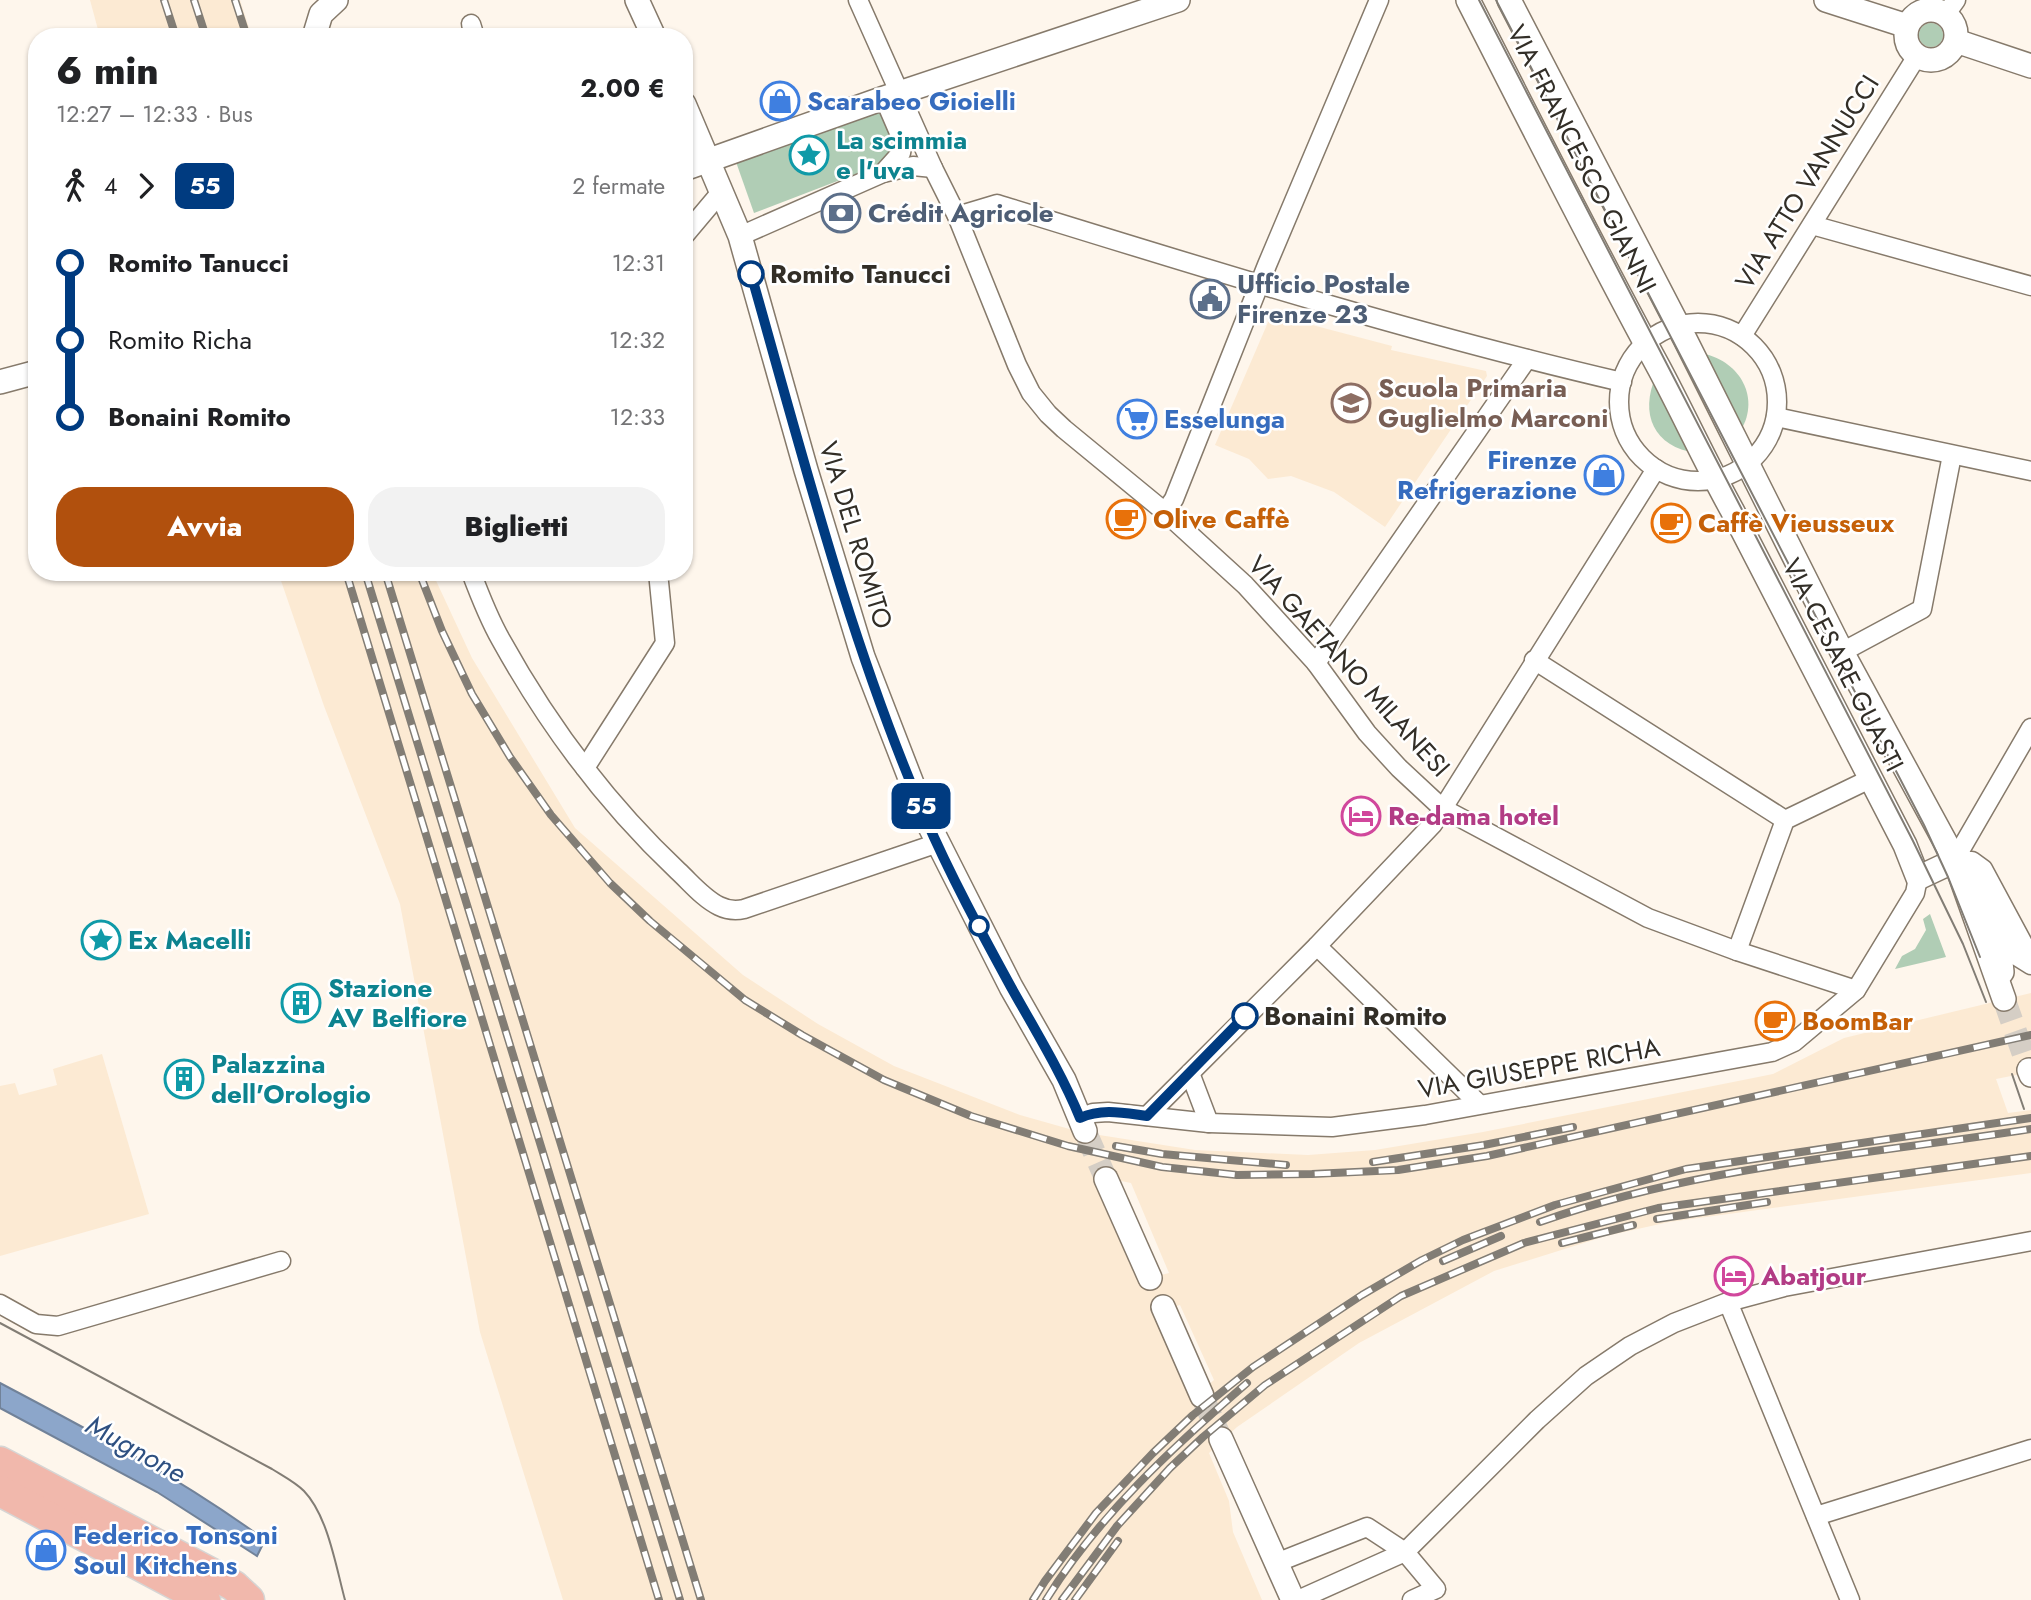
<!DOCTYPE html>
<html lang="it">
<meta charset="utf-8">
<style>
:root{--surface:#fff;--page:#f2f2f2;--text:#202124;--muted:#757577;--accent:#b1500d}
body{margin:0;font-family:Jost,sans-serif;background:var(--page);color:var(--text);height:100vh;display:flex;flex-direction:column;font-size:26px;white-space:nowrap}
*{box-sizing:border-box;margin:0}
p{font-size:23px;color:var(--muted)}
.icon{flex:none;width:38px;height:38px;fill:none;stroke:currentColor;stroke-width:2;stroke-linecap:round;stroke-linejoin:round}
.map{position:relative;flex:1;overflow:hidden}
.details{position:absolute;left:28px;top:28px;width:665px;height:553px;display:flex;flex-direction:column;background:var(--surface);border-radius:28px;box-shadow:0 2px 5px #0004}
.details>*{flex:none}
.badge{padding:0 14px;border-radius:10px;font-size:24px;line-height:46px}
.map>.badge{position:absolute;translate:-50% -50%;box-shadow:0 0 0 4px #fff}
.legs{display:flex;align-items:center;gap:10px;height:77px;padding:0 28px;font-size:23px}
.legs p{margin-inline-start:auto}
.overview{display:flex;align-items:center;justify-content:space-between;height:119px;padding:0 28px}
h1{font-size:38px;font-weight:800;line-height:52px}
.primary-button{display:flex;gap:14px;margin-top:auto;padding:14px 28px}
.primary-button a{flex:1;height:80px;border-radius:28px;background:var(--accent);color:#fff;font-size:28px;font-weight:800;line-height:80px;text-align:center}
.primary-button a+a{background:var(--page);color:var(--text)}
ul{padding:0 28px;list-style:none}
li{display:flex;align-items:center;gap:24px;height:77px;font-size:26px}
li i{display:grid;place-items:center;width:10px;height:100%;margin:0 9px;background:currentColor}
li i::after{content:'';width:18px;height:18px;margin:-9px;border:5px solid;border-radius:50%;background:var(--surface)}
li p{margin-inline-start:auto}
li:first-child i{background:linear-gradient(#0000 50%,currentColor 0)}
li:last-child i{background:linear-gradient(currentColor 50%,#0000 0)}
.map>svg:first-child{display:block}
</style>
<div class="map">
<svg width="2031" height="1600" viewBox="0 0 2031 1600">
<rect width="100%" height="100%" fill="#fef6ec"/>
<!-- built -->
<g fill="#fcead3" fill-rule="evenodd">
<path d="M90,0H240L252,37H100Z"/>
<path d="M1278,316L1392,346L1391,350L1486,371L1487,376L1385,527L1334,492L1291,476L1268,479L1249,459L1215,445L1269,320Z"/>
<path d="M278,572H432L472,658L575,828L743,975L818,1024L894,1066L1020,1115L1080,1132L1195,1150L1308,1155L1375,1150L1483,1132L1773,1074L1844,1038L2031,993V1072L1996,1079L2008,1113L2031,1110V1173L1669,1222L1606,1236L1494,1271L1359,1343L1237,1427L1209,1453L1229,1501L1233,1532L1262,1600H563L480,1332L400,904L324,706ZM1092,1175L1131,1183L1169,1273L1138,1281ZM1180,1305L1214,1380L1192,1399L1153,1312Z"/>
<path d="M102,1054L149,1214L0,1256V1086L15,1083L19,1095L57,1085L53,1069Z"/>
</g>
<!-- green -->
<g fill="#b0cdb5">
<circle cx="1931" cy="35" r="12"/>
<path d="M879,110L883,112L896,148L874,167L754,213L736,162Z"/>
<path d="M1700,353C1738,359 1761,396 1741,430Z"/>
<path d="M1656,376L1696,453C1654,447 1639,414 1656,376Z"/>
<path d="M1930,914L1946,957L1895,969L1902,956L1915,949L1926,930L1923,919Z"/>
</g>
<!-- water -->
<path fill="#8ca6ca" stroke="#718299" stroke-width="2" d="M0,1383C91,1431 182,1479 265,1540L257,1556L157,1492L0,1408Z"/>
<g fill="none" stroke-linecap="round" stroke-linejoin="round">
<!-- tertiary-tunnel -->
<g stroke="#d5cec5" stroke-width="23" stroke-dasharray="23 11" stroke-linecap="butt">
<path d="M2004,999L2029,1070"/>
<path d="M1085,1131L1106,1179"/>
<path d="M1202,1396L1221,1439"/>
</g>
<defs>
<g id="minor">
<path d="M858,0L933,168L957,216L1017,365L1031,393L1048,414L1064,429L1165,512L1245,585L1316,663L1367,733L1399,768L1442,808L1648,918L1737,951L1856,990"/>
<path d="M1946,14L1956,0"/>
<path d="M471,24L475,37"/>
<path d="M883,173L901,153L903,142L884,98"/>
<path d="M957,216L997,204C1204,268 1411,333 1622,382"/>
<path d="M1812,225L2031,286"/>
<path d="M684,236L721,192"/>
<path d="M740,236L883,173L913,166L933,168"/>
<circle cx="1698" cy="402" r="79"/>
<path d="M1742,336L1917,56"/>
<path d="M1776,417L2031,471"/>
<path d="M1165,512L1174,499L1267,265L1379,0"/>
<path d="M471,572C480,596 489,619 501,640C548,725 608,805 678,871C691,883 703,898 719,906C727,910 735,911 744,909L938,843"/>
<path d="M1842,652L1922,609L1952,455"/>
<path d="M1534,660L1785,820"/>
<path d="M1316,663L1527,359"/>
<path d="M585,768L665,643L658,572"/>
<path d="M1954,861L2031,728"/>
<path d="M1954,861H1972L1983,869L2026,949L2031,954"/>
<path d="M2000,930L2015,955L2031,965"/>
<path d="M1317,946L1479,1104"/>
<path d="M1737,951L1785,820L1870,779"/>
<path d="M1190,1073L1209,1123"/>
<path d="M1147,1116L1317,946L1433,824L1656,469"/>
<path d="M1080,1118L1093,1113L1108,1112L1209,1123L1332,1127L1425,1115L1772,1052L1794,1042L1856,990L1915,893L1918,878"/>
<path d="M1728,1302L1850,1600"/>
<path d="M0,1304L36,1324L58,1326L281,1261"/>
<path d="M1816,1516L2031,1449"/>
<path d="M1276,1563L1367,1527L1405,1552L1436,1589L1412,1600"/>
<path d="M1298,1600L1405,1552L1537,1420L1586,1376L1630,1346L1674,1323L1728,1302L1784,1287L2031,1241"/>
</g>
<g id="tertiary">
<path d="M637,0L654,37"/>
<path d="M1468,0C1531,123 1593,247 1659,368C1684,415 1706,463 1732,510L1905,845L1918,878L1954,861"/>
<path d="M1509,0L1685,339L1842,652L1948,847L1959,872L2004,999"/>
<path d="M1826,0L1907,26"/>
<circle cx="1931" cy="35" r="25"/>
<path d="M314,37L321,14L336,0"/>
<path d="M1956,41L2031,66"/>
<path d="M684,104L740,236L806,470L863,657L925,817L1011,987L1064,1080L1085,1131"/>
<path d="M684,169L884,98L1178,0"/>
<path d="M0,382L37,372"/>
<path d="M1974,880L1997,924L2002,972"/>
<path d="M2029,1070L2031,1075"/>
<path d="M1106,1179L1150,1278"/>
<path d="M1163,1307L1202,1396"/>
<path d="M1221,1439L1293,1600"/>
</g>
<g id="primary">
<path d="M0,1462L220,1578L234,1586L249,1600"/>
<path d="M0,1491L205,1600"/>
</g>
</defs>
<!-- minor casing -->
<use href="#minor" stroke="#867a6b" stroke-width="21"/>
<!-- tertiary casing -->
<use href="#tertiary" stroke="#867a6b" stroke-width="26"/>
<!-- primary casing -->
<use href="#primary" stroke="#d6d5d4" stroke-width="33"/>
<!-- minor -->
<use href="#minor" stroke="#fff" stroke-width="18"/>
<!-- tertiary -->
<use href="#tertiary" stroke="#fff" stroke-width="23"/>
<!-- primary -->
<use href="#primary" stroke="#f1b8ac" stroke-width="30"/>
<!-- tram -->
<g stroke="#827d75" stroke-width="2">
<path d="M1479,0L1913,841L1963,944L1986,1002"/>
<path d="M1496,0L1924,825L1948,877L1980,957"/>
<path d="M2012,1074L2024,1109"/>
<path d="M0,1323L272,1469C283,1476 295,1482 304,1491C328,1516 336,1567 345,1600"/>
</g>
<defs>
<g id="rail">
<path d="M164,0L176,37"/>
<path d="M194,0L206,37"/>
<path d="M235,0L247,37"/>
<path d="M346,572L659,1600"/>
<path d="M365,572L680,1600"/>
<path d="M385,572L701,1600"/>
<path d="M419,572L442,631L472,694L510,757L551,815L610,883L650,921L745,1000L802,1035L884,1080L971,1116L1068,1146L1162,1167L1237,1175L1312,1174L1398,1170L1487,1156L2031,1035"/>
<path d="M1116,1146L1162,1154L1286,1165"/>
<path d="M1373,1162L1484,1145L1573,1127"/>
<path d="M1657,1219L1767,1202"/>
<path d="M1540,1222C1698,1166 1866,1155 2031,1129"/>
<path d="M1562,1243L1633,1225"/>
<path d="M1443,1261L1501,1236"/>
<path d="M1033,1600L1045,1581L1096,1513L1153,1453L1193,1415L1253,1367L1362,1295L1422,1260L1463,1240L1555,1205L1686,1169L2031,1118"/>
<path d="M1046,1600C1098,1516 1173,1447 1247,1383"/>
<path d="M1062,1600L1117,1526L1170,1468L1203,1437L1265,1385L1401,1296L1524,1243L1658,1208L2031,1156"/>
<path d="M1075,1600L1118,1541"/>
</g>
</defs>
<!-- rail casing -->
<use href="#rail" stroke="#827d75" stroke-width="8"/>
<!-- rail -->
<use href="#rail" stroke="#fff" stroke-width="5" stroke-dasharray="16" stroke-linecap="butt"/>
</g>
<g fill="none" stroke-linecap="round" stroke-linejoin="round">
<defs>
<path id="line-1" d="M751,274C803,457 850,643 925,817C950,875 981,932 1011,987C1035,1030 1061,1072 1080,1118C1102,1108 1124,1113 1147,1116L1245,1016"/>
</defs>
<!-- line-1 casing -->
<use href="#line-1" stroke="#fff" stroke-width="16"/>
<!-- line-1 -->
<use href="#line-1" stroke="#003b80" stroke-width="10"/>
</g>
<!-- icons -->
<defs>
<symbol id="shop-ring" viewBox="-11 -11 22 22"><circle r="9.5" fill="#fff" stroke="#3f7fe0" stroke-width="1.5"/><path d="M-5-2.5h2.3a2.7 3.5 0 0 1 5.4 0H5L5.5 6h-11ZM-1.5-2.5h3a1.5 2.3 0 0 0-3 0Z" fill="#3f7fe0"/></symbol>
<symbol id="sight-ring" viewBox="-11 -11 22 22"><circle r="9.5" fill="#fff" stroke="#0f9aa8" stroke-width="1.5"/><path d="M0-6L1.8-2.2L6-1.7L2.9 1.2L3.7 5.4L0 3.3L-3.7 5.4L-2.9 1.2L-6-1.7L-1.8-2.2Z" fill="#0f9aa8"/></symbol>
<symbol id="bank-ring" viewBox="-11 -11 22 22"><circle r="9.5" fill="#fff" stroke="#5c6f8a" stroke-width="1.5"/><path d="M-6-4H6V4H-6ZM0-2.3a2.3 2.3 0 1 0 0 4.6a2.3 2.3 0 1 0 0-4.6Z" fill="#5c6f8a"/></symbol>
<symbol id="civic-ring" viewBox="-11 -11 22 22"><circle r="9.5" fill="#fff" stroke="#5c6f8a" stroke-width="1.5"/><path d="M-.6-6.5H3V-4.5H.6V-3L4-1V1h2V6H-6V1h2V-1L-.6-3ZM-1.2 2.5V6h2.4V2.5Z" fill="#5c6f8a"/></symbol>
<symbol id="school-ring" viewBox="-11 -11 22 22"><circle r="9.5" fill="#fff" stroke="#8d6e63" stroke-width="1.5"/><path d="M0-5L7-2L0 1L-7-2ZM-4 1L0 2.5L4 1V4Q0 6-4 4Z" fill="#8d6e63"/></symbol>
<symbol id="supermarket-ring" viewBox="-11 -11 22 22"><circle r="9.5" fill="#fff" stroke="#3f7fe0" stroke-width="1.5"/><path d="M-6-5.5h2.5l.6 2H6L4.5 2H-2.5L-4.4-4H-6ZM-1.5 3.2a1.3 1.3 0 1 0 .1 0ZM3 3.2a1.3 1.3 0 1 0 .1 0Z" fill="#3f7fe0"/></symbol>
<symbol id="cafe-ring" viewBox="-11 -11 22 22"><circle r="9.5" fill="#fff" stroke="#e8710a" stroke-width="1.5"/><path d="M-5.5-4.5H6V0H3Q3 3.5 0 3.5H-2.5Q-5.5 3.5-5.5 0ZM3-3.2v2h1.7v-2ZM-6 4.5H4V6H-6Z" fill="#e8710a"/></symbol>
<symbol id="hotel-ring" viewBox="-11 -11 22 22"><circle r="9.5" fill="#fff" stroke="#d1479c" stroke-width="1.5"/><path d="M-6-4.5h1.5V1H6V5H4.5V3h-9V5H-6ZM-4 0a1.8 1.8 0 1 1 3.6 0ZM.5 0V-2.5h3Q6-2.5 6 0Z" fill="#d1479c"/></symbol>
<symbol id="building-ring" viewBox="-11 -11 22 22"><circle r="9.5" fill="#fff" stroke="#0f9aa8" stroke-width="1.5"/><path d="M-4-6H4V6H1V3H-1V6H-4ZM-2.5-4.3h1.7v1.8h-1.7ZM.8-4.3h1.7v1.8H.8ZM-2.5-1h1.7V.8h-1.7ZM.8-1h1.7V.8H.8Z" fill="#0f9aa8"/></symbol>
</defs>
<g fill-rule="evenodd">
<use href="#shop-ring" x="758" y="79" width="44" height="44"/>
<use href="#sight-ring" x="787" y="133" width="44" height="44"/>
<use href="#bank-ring" x="819" y="191" width="44" height="44"/>
<use href="#civic-ring" x="1188" y="277" width="44" height="44"/>
<use href="#school-ring" x="1329" y="381" width="44" height="44"/>
<use href="#supermarket-ring" x="1115" y="397" width="44" height="44"/>
<use href="#shop-ring" x="1582" y="453" width="44" height="44"/>
<use href="#cafe-ring" x="1104" y="497" width="44" height="44"/>
<use href="#cafe-ring" x="1649" y="501" width="44" height="44"/>
<use href="#hotel-ring" x="1339" y="794" width="44" height="44"/>
<use href="#sight-ring" x="79" y="918" width="44" height="44"/>
<use href="#building-ring" x="279" y="981" width="44" height="44"/>
<use href="#cafe-ring" x="1753" y="999" width="44" height="44"/>
<use href="#building-ring" x="162" y="1057" width="44" height="44"/>
<use href="#hotel-ring" x="1712" y="1254" width="44" height="44"/>
<use href="#shop-ring" x="24" y="1528" width="44" height="44"/>
</g>
<!-- markers -->
<g fill="#fff" stroke="#003b80" stroke-width="3.5">
<circle cx="751" cy="274" r="12"/>
<circle cx="979" cy="926" r="9"/>
<circle cx="1245" cy="1016" r="12"/>
</g>
<g text-anchor="middle" dominant-baseline="central" stroke-width="5" stroke-linejoin="round" paint-order="stroke">
<!-- shop labels -->
<g font-size="26" font-weight="bold" fill="#366cbe" stroke="#fff" text-anchor="start">
<text x="807" y="101">Scarabeo Gioielli</text>
<text x="1164" y="419">Esselunga</text>
<text x="1577" y="460" text-anchor="end">Firenze<tspan x="1577" dy="30">Refrigerazione</tspan></text>
<text x="73" y="1535">Federico Tonsoni<tspan x="73" dy="30">Soul Kitchens</tspan></text>
</g>
<!-- culture labels -->
<g font-size="26" font-weight="bold" fill="#0d838f" stroke="#fff" text-anchor="start">
<text x="836" y="140">La scimmia<tspan x="836" dy="30">e l'uva</tspan></text>
<text x="128" y="940">Ex Macelli</text>
<text x="328" y="988">Stazione<tspan x="328" dy="30">AV Belfiore</tspan></text>
<text x="211" y="1064">Palazzina<tspan x="211" dy="30">dell'Orologio</tspan></text>
</g>
<!-- street labels -->
<g font-size="26" fill="#322e27" stroke="#fff">
<text transform="translate(1582 159) rotate(63)">VIA FRANCESCO GIANNI</text>
<text transform="translate(1807 182) rotate(-58)">VIA ATTO VANNUCCI</text>
<text transform="translate(856 535) rotate(73)">VIA DEL ROMITO</text>
<text transform="translate(1843 665) rotate(63)">VIA CESARE GUASTI</text>
<text transform="translate(1349 666) rotate(48)">VIA GAETANO MILANESI</text>
<text transform="translate(1539 1068) rotate(-10)">VIA GIUSEPPE RICHA</text>
</g>
<!-- service labels -->
<g font-size="26" font-weight="bold" fill="#4e5e75" stroke="#fff" text-anchor="start">
<text x="868" y="213">Crédit Agricole</text>
<text x="1237" y="284">Ufficio Postale<tspan x="1237" dy="30">Firenze 23</tspan></text>
</g>
<!-- stop labels -->
<g font-size="26" font-weight="bold" fill="#322e27" stroke="#fff" text-anchor="start">
<text x="770" y="274">Romito Tanucci</text>
<text x="1264" y="1016">Bonaini Romito</text>
</g>
<!-- education labels -->
<g font-size="26" font-weight="bold" fill="#785e54" stroke="#fff" text-anchor="start">
<text x="1378" y="388">Scuola Primaria<tspan x="1378" dy="30">Guglielmo Marconi</tspan></text>
</g>
<!-- food labels -->
<g font-size="26" font-weight="bold" fill="#c56008" stroke="#fff" text-anchor="start">
<text x="1153" y="519">Olive Caffè</text>
<text x="1698" y="523">Caffè Vieusseux</text>
<text x="1802" y="1021">BoomBar</text>
</g>
<!-- hotel labels -->
<g font-size="26" font-weight="bold" fill="#b23c85" stroke="#fff" text-anchor="start">
<text x="1388" y="816">Re-dama hotel</text>
<text x="1761" y="1276">Abatjour</text>
</g>
<!-- water labels -->
<g font-size="28" font-style="italic" fill="#2e5081" stroke="#fff">
<text transform="translate(136 1449) rotate(29)">Mugnone</text>
</g>
</g>
</svg>
<b class="badge" style="left:921px;top:806px;background:#003b80;color:#fff">55</b>
<section class="details">
<div class="overview"><div><h1>6 min</h1><p>12:27 – 12:33 · Bus</p></div><b>2.00 €</b></div>
<div class="legs"><svg class="icon" aria-label="walk" viewBox="0 0 24 24"><circle cx="13" cy="4" r="2"/><path d="M13 8l-2 6 4 7M11 14l-3 7M7 12l3-4h3l4 4"/></svg>4<svg class="icon" aria-label="forward" viewBox="0 0 24 24"><path d="M9 5l7 7-7 7"/></svg><b class="badge" style="background:#003b80;color:#fff">55</b><p>2 fermate</p></div>
<ul>
<li><i style="color:#003b80"></i><b>Romito Tanucci</b><p>12:31</p></li>
<li><i style="color:#003b80"></i><span>Romito Richa</span><p>12:32</p></li>
<li><i style="color:#003b80"></i><b>Bonaini Romito</b><p>12:33</p></li>
</ul>
<div class="primary-button"><a>Avvia</a><a>Biglietti</a></div>
</section>
</div>
